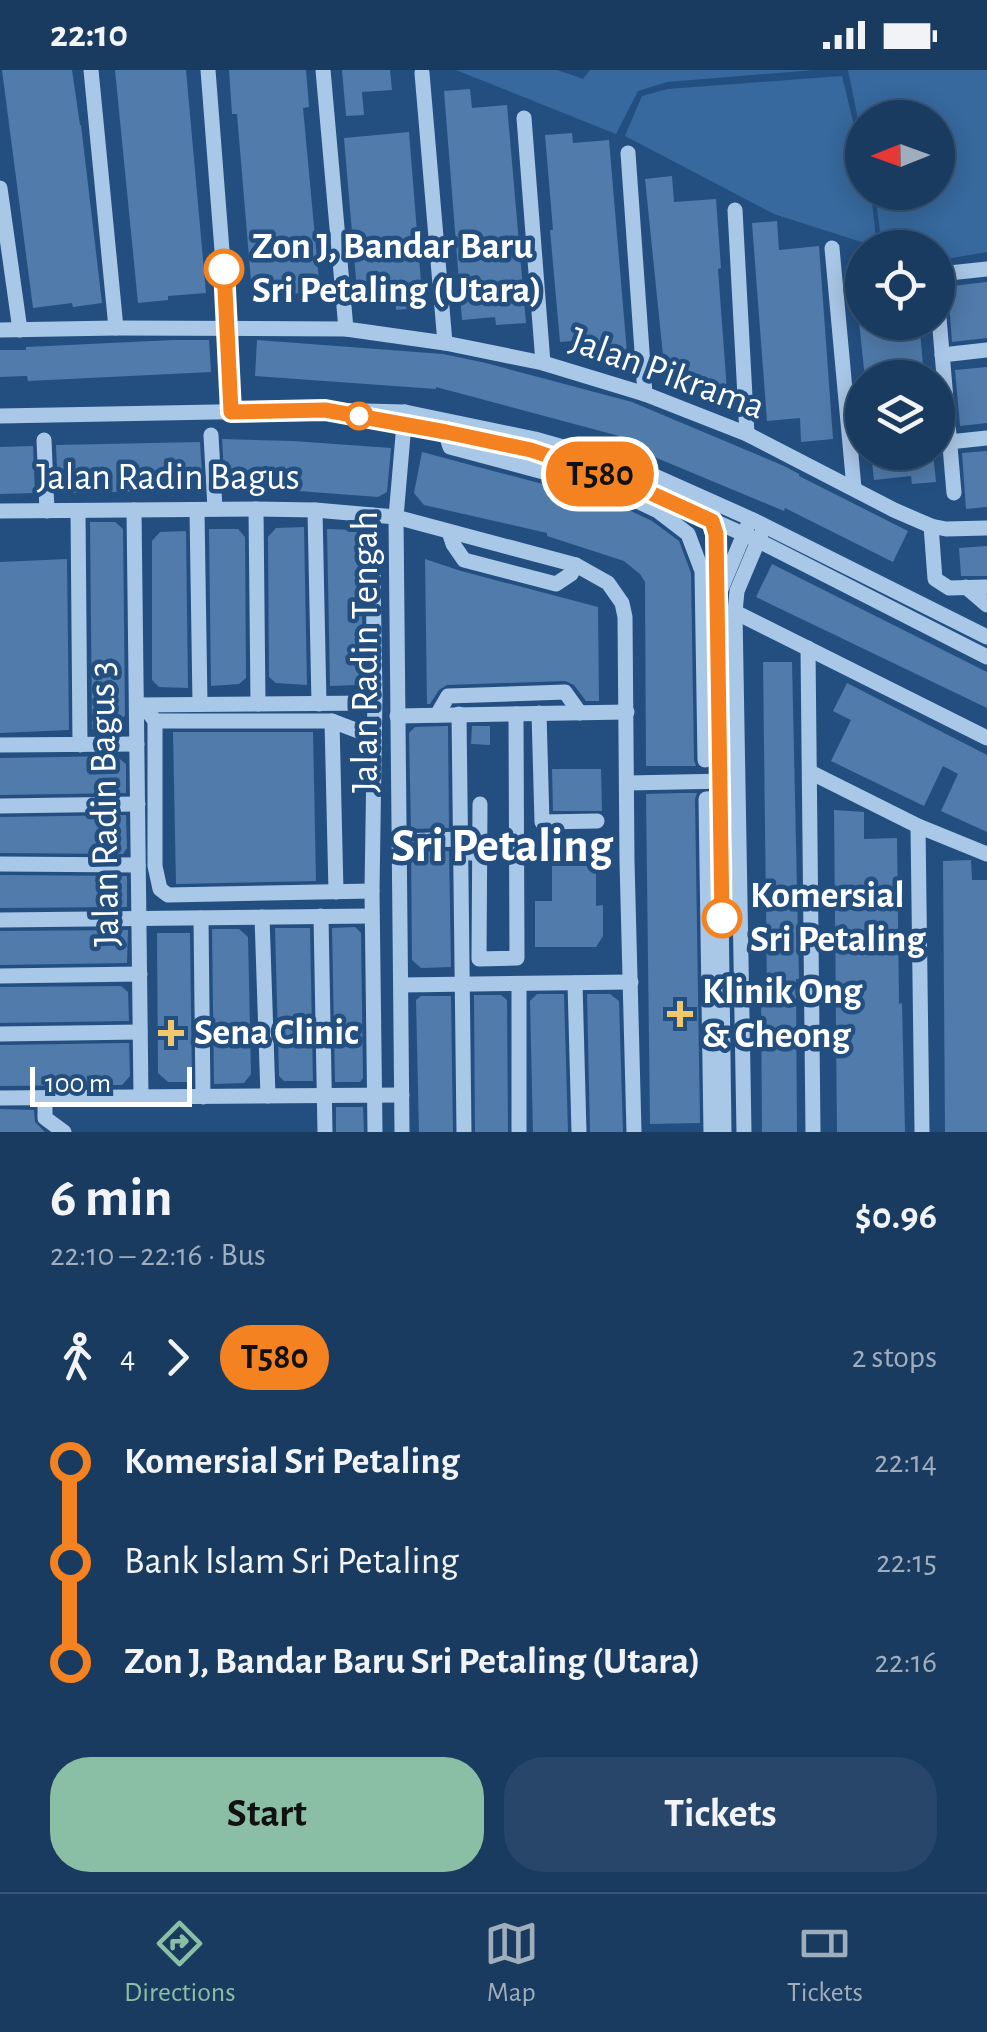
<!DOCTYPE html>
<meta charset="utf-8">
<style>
:root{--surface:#1a3b60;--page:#274669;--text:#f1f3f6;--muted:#9fadbd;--line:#385575;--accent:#8abfa5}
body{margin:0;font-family:"Alegreya Sans",sans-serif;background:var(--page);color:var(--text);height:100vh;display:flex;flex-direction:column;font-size:38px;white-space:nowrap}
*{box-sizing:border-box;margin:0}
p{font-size:32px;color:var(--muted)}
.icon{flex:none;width:55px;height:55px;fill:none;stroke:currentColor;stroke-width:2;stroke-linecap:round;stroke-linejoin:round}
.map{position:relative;height:1062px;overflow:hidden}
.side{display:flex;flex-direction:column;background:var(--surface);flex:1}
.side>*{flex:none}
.badge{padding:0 20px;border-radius:32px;font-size:35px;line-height:65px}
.needle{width:65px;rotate:269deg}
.fabs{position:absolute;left:845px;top:30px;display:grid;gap:20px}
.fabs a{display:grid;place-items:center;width:110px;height:110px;border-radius:50%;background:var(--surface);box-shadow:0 5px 25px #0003,0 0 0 2px var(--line);font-size:50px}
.scale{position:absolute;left:30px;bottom:25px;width:162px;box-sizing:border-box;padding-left:10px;border:5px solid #fff;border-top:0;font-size:28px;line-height:35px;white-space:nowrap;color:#fff;-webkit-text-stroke:8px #234f80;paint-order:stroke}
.map>.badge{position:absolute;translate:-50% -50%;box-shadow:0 0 0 5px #fff}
.legs{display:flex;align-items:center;gap:15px;height:110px;padding:0 50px;font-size:32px}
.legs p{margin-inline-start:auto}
.overview{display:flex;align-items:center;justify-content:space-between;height:170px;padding:0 50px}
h1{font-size:55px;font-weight:600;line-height:75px}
.action{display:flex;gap:20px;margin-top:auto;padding:20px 50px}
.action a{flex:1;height:115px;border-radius:40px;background:var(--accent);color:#111;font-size:40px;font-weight:600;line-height:115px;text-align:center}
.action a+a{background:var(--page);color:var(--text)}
ul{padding:0 50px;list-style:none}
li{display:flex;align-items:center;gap:35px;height:100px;font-size:38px}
li i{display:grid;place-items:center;width:15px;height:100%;margin:0 12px;background:currentColor}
li i::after{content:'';width:25px;height:25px;margin:-12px;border:8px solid;border-radius:50%;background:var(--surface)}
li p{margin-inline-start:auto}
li:first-child i{background:linear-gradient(#0000 50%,currentColor 0)}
li:last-child i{background:linear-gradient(currentColor 50%,#0000 0)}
.status{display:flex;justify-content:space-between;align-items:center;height:70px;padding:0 50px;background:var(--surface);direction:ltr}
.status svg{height:28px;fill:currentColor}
.dock{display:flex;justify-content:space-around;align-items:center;height:140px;border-top:2px solid var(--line);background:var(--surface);font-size:28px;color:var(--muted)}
.dock a{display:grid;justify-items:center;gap:5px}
.dock .on{color:var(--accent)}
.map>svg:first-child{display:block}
</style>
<div class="status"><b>22:10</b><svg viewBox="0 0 49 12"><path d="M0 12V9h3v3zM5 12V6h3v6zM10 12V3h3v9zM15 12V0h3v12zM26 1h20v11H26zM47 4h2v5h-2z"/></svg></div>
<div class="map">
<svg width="987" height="1062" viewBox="0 0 987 1062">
<rect width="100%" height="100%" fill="#234f80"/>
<!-- green -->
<g fill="#37699e">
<path d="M456,0H557L583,9L590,0H814L667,12L638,21L616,64Z"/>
<path d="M848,0H987V182L946,189L938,188V178L882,177L875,123L938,122V48H862V69Z"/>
<path d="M842,6L862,89V122L871,123L877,177L774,144L625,66L642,26L668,19Z"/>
</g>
<!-- building -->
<g fill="#507bab">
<path d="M2,0H72L80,55H81L102,233L73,237L72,233L33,238Z"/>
<path d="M115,0H186L206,223L168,226V230L138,233Z"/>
<path d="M229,0H306L309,37L303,38L320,221L283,225V232L253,235L237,44H232Z"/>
<path d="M342,0H390L392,20L362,22L364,45L346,46Z"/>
<path d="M470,19L472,38L507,35L526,253L496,255L495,247L462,250L444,21Z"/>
<path d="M409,62L423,237L396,240L395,230L358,233L344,68Z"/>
<path d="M572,63L573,73L609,70L627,283L597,285L596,269L560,272L550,160H553L545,65Z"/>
<path d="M672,106L674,132L716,129L721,198L718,199L727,321L697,323L696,303L665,305L645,109Z"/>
<path d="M777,151L779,180L819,176L833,369L801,372L800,348L767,351L752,153Z"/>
<path d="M987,212V268L952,272L948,220L952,216Z"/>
<path d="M859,252H919L924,305L865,308Z"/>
<path d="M173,270H209L211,302L28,311L27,306L0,307V280H26V277Z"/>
<path d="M257,270L443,284L486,293L632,332L784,396L799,404V406L908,461L893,492L785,438L784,441L616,371L619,366L436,317V319L255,306Z"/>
<path d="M987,297V353L960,356L955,300Z"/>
<path d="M222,369L293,371L391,378L387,422L378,427L285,420L225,419Z"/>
<path d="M200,372L203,420L58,423L56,375Z"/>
<path d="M33,376L35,423L0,424V377Z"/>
<path d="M987,381V437L966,439L962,383Z"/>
<path d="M422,382L614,433L652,451L679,471L691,503L694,690L696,696H646L645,512L640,504L624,491L547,466V463L424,435L414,423Z"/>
<path d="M871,382H933L936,412L912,414L911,406L874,410Z"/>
<path d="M90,452H115L123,459L125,645L117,658L92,659Z"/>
<path d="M304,457L307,615L276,613L269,607L268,467L276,458Z"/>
<path d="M209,459H238L245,467L246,608L239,614L211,616Z"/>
<path d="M327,459L355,460L361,466L363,608L356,615L330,616Z"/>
<path d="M186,461L188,618L159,617L152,610V471L160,462Z"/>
<path d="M987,476V506H961L959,478Z"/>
<path d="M67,489L69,660L0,663V492Z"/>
<path d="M425,489L461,501L598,537L599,631H586L574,615L565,611L447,615L439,620L430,634H427Z"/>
<path d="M772,494L987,602V638L756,527Z"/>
<path d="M763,592H792L799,909H796L797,1062H762L761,920H767Z"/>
<path d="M847,613L987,685V762L941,741L958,704L943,696L924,736L831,691L851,650L833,641Z"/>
<path d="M448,656L449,758L411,759L409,663L415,657Z"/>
<path d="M472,656H490V675L471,674Z"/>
<path d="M173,662H313L316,811L176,814Z"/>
<path d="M116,686L126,694V723L0,725V688Z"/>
<path d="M552,699H601L602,741H553Z"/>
<path d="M681,723H697L695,729L700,1053L650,1054L646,724Z"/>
<path d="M834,740L864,742V769L897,768L899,934L902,933L905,1062H837Z"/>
<path d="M126,745L127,778L123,784L0,783V747Z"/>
<path d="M449,781L451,897L421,898L412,890L411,782Z"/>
<path d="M971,790L972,810H987V1062H945L943,791Z"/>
<path d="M552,796H596V836L603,835V866L596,877H535V831H552Z"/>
<path d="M0,805L127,806V837L0,838Z"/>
<path d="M355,857L361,863L363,1008L360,1012H335L332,858Z"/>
<path d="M275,858H310L313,1011H284L279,1006Z"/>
<path d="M212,859H239L248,867L251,1004L244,1013L214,1014Z"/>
<path d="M128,860L127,893L0,895V861Z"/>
<path d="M157,863H190L192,1012H168L158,1003Z"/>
<path d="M121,916L128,922L129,951L0,953V917Z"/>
<path d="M537,924H564L568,1062H533L530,931Z"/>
<path d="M587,924H610L619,931L623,1062H590Z"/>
<path d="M474,925H501L507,930L508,1062H475Z"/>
<path d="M421,926H451L453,1062H419L416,930Z"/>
<path d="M129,973L130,1006L122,1015L0,1016V975Z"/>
<path d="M336,1037H363L364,1062H336Z"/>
<path d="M0,1039L34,1040L35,1052L45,1062H0Z"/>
</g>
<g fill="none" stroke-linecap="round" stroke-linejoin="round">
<!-- minor -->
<g stroke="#a9c7e7" stroke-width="15">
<path d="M91,0L116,258"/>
<path d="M208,0L228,258L231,342"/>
<path d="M323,0L346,259"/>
<path d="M422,3L445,273"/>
<path d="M524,48L543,293"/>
<path d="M628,83L645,324"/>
<path d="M0,118L20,260"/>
<path d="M735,140L747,364"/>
<path d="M832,178L854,418"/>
<path d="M938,213L949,203L987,199"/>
<path d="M938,236L954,423"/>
<path d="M0,260L116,258L346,259L445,273L543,293L645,324L747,364L894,440L931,456L946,459L987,458"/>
<path d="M942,285L987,280"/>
<path d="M0,346L325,340L405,342L535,369L637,398L751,449L987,567"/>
<path d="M398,353L531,381L631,414L759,471L987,587"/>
<path d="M445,362L450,377L618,422L658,441L688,464L702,501L705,690"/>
<path d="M211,365L215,439"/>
<path d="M44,370L47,441"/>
<path d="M949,372L987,368"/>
<path d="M256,439L258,634"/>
<path d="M134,440L141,1027"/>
<path d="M197,440L200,634"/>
<path d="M315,440L319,634"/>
<path d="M0,441L256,439L315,440L396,447L576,495L608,513L622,533L625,547L627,791L634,1062"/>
<path d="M78,441L80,675"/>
<path d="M372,445L375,625L372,821L375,1062"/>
<path d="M713,451L717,464V520"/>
<path d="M931,456L935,509L949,518L987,517"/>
<path d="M449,462L453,474L464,490L556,514L571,504L576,495"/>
<path d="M966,517L987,535"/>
<path d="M735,542L987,668"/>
<path d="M808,578L813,1062"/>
<path d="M137,635L374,633"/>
<path d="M143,635L155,651V796L160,819L168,825L372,821"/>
<path d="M539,643L542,752L597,751"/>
<path d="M459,644L464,1062"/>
<path d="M437,645L448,626L565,622L580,643"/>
<path d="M397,646L627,642"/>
<path d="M155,651H332L374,667"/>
<path d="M332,651L336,822"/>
<path d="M0,675L137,674"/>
<path d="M810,702L918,756L987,784"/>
<path d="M627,713L728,711"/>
<path d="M480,734L479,889L517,888L516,644"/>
<path d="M0,736L138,734"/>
<path d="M918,756L922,1062"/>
<path d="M399,771L461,769"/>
<path d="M470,783L516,784"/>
<path d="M0,794L138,795"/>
<path d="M321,846L325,1062"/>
<path d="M262,847L268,1026"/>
<path d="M201,848L203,1027"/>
<path d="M0,850L372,846"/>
<path d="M0,906L140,904"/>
<path d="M575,913L579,1062"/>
<path d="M519,914V1062"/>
<path d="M401,915L631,912"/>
<path d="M0,964L140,962"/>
<path d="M0,1028L402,1025"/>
<path d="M45,1028V1048L64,1062"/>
<path d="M402,1062L396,447L405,342"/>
<path d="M711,1062L706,729L720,728"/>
<path d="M724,1062L717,534L721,519L747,457"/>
<path d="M744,1062L735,542L737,521L761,464"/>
</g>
</g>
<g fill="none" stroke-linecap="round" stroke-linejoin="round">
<defs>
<path id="line-1" d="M224,199L231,342L325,340L446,362L531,380L631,414L712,451L716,464L722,848"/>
</defs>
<!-- line-1 casing -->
<use href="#line-1" stroke="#fff" stroke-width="22"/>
<!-- line-1 -->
<use href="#line-1" stroke="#f58220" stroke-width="15"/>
</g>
<!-- markers -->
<g fill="#fff" stroke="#f58220" stroke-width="5">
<circle cx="224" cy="199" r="18"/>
<circle cx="359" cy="346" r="12"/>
<circle cx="722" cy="848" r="18"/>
</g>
<g fill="#f2c66c" stroke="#234f80" stroke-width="4">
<path d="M675 929h10v10h10v10h-10v10h-10v-10h-10v-10h10z"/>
<path d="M166 948h10v10h10v10h-10v10h-10v-10h-10v-10h10z"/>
</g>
<g text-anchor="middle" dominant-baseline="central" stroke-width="9" stroke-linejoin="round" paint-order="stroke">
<!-- stop labels -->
<g font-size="38" font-weight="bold" fill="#fff" stroke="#234f80" text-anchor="start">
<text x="252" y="177">Zon J, Bandar Baru<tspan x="252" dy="44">Sri Petaling (Utara)</tspan></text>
<text x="750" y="826">Komersial<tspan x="750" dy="44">Sri Petaling</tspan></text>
</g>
<!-- street labels -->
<g font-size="38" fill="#fff" stroke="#234f80">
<text transform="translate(667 304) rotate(20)">Jalan Pikrama</text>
<text x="168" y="408">Jalan Radin Bagus</text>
<text transform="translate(366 582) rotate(-90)">Jalan Radin Tengah</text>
<text transform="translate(105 734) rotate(-91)">Jalan Radin Bagus 3</text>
</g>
<!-- poi labels -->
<g font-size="38" font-weight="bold" fill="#fff" stroke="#234f80" text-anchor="start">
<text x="702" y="922">Klinik Ong<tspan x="702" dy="44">&amp; Cheong</tspan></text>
<text x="194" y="963">Sena Clinic</text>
</g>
<!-- district labels -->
<g font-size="48" font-weight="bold" fill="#fff" stroke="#234f80">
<text x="502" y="777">Sri Petaling</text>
</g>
</g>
</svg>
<div class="fabs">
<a><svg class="needle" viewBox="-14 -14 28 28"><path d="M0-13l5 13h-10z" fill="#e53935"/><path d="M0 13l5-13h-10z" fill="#9fadbd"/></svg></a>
<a><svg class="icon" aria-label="locate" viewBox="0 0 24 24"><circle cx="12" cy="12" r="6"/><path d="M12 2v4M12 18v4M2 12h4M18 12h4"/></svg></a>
<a><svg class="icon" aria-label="layers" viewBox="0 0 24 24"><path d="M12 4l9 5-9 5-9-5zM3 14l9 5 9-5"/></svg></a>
</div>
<div class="scale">100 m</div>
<b class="badge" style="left:600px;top:404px;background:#f58220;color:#111">T580</b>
</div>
<section class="side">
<div class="overview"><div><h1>6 min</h1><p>22:10 – 22:16 · Bus</p></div><b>$0.96</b></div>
<div class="legs"><svg class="icon" aria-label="walk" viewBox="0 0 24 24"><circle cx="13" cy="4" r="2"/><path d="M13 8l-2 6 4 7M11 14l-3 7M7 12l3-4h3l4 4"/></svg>4<svg class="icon" aria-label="forward" viewBox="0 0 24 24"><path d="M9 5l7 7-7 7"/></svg><b class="badge" style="background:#f58220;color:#111">T580</b><p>2 stops</p></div>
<ul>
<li><i style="color:#f58220"></i><b>Komersial Sri Petaling</b><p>22:14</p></li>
<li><i style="color:#f58220"></i><span>Bank Islam Sri Petaling</span><p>22:15</p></li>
<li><i style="color:#f58220"></i><b>Zon J, Bandar Baru Sri Petaling (Utara)</b><p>22:16</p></li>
</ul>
<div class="action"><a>Start</a><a>Tickets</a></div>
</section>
<nav class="dock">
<a class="on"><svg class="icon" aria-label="directions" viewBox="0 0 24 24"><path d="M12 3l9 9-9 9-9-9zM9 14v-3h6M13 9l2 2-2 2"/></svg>Directions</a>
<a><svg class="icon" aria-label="map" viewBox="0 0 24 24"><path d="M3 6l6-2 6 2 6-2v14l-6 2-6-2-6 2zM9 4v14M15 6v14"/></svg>Map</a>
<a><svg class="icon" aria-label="tickets" viewBox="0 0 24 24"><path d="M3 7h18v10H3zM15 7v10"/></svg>Tickets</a>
</nav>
